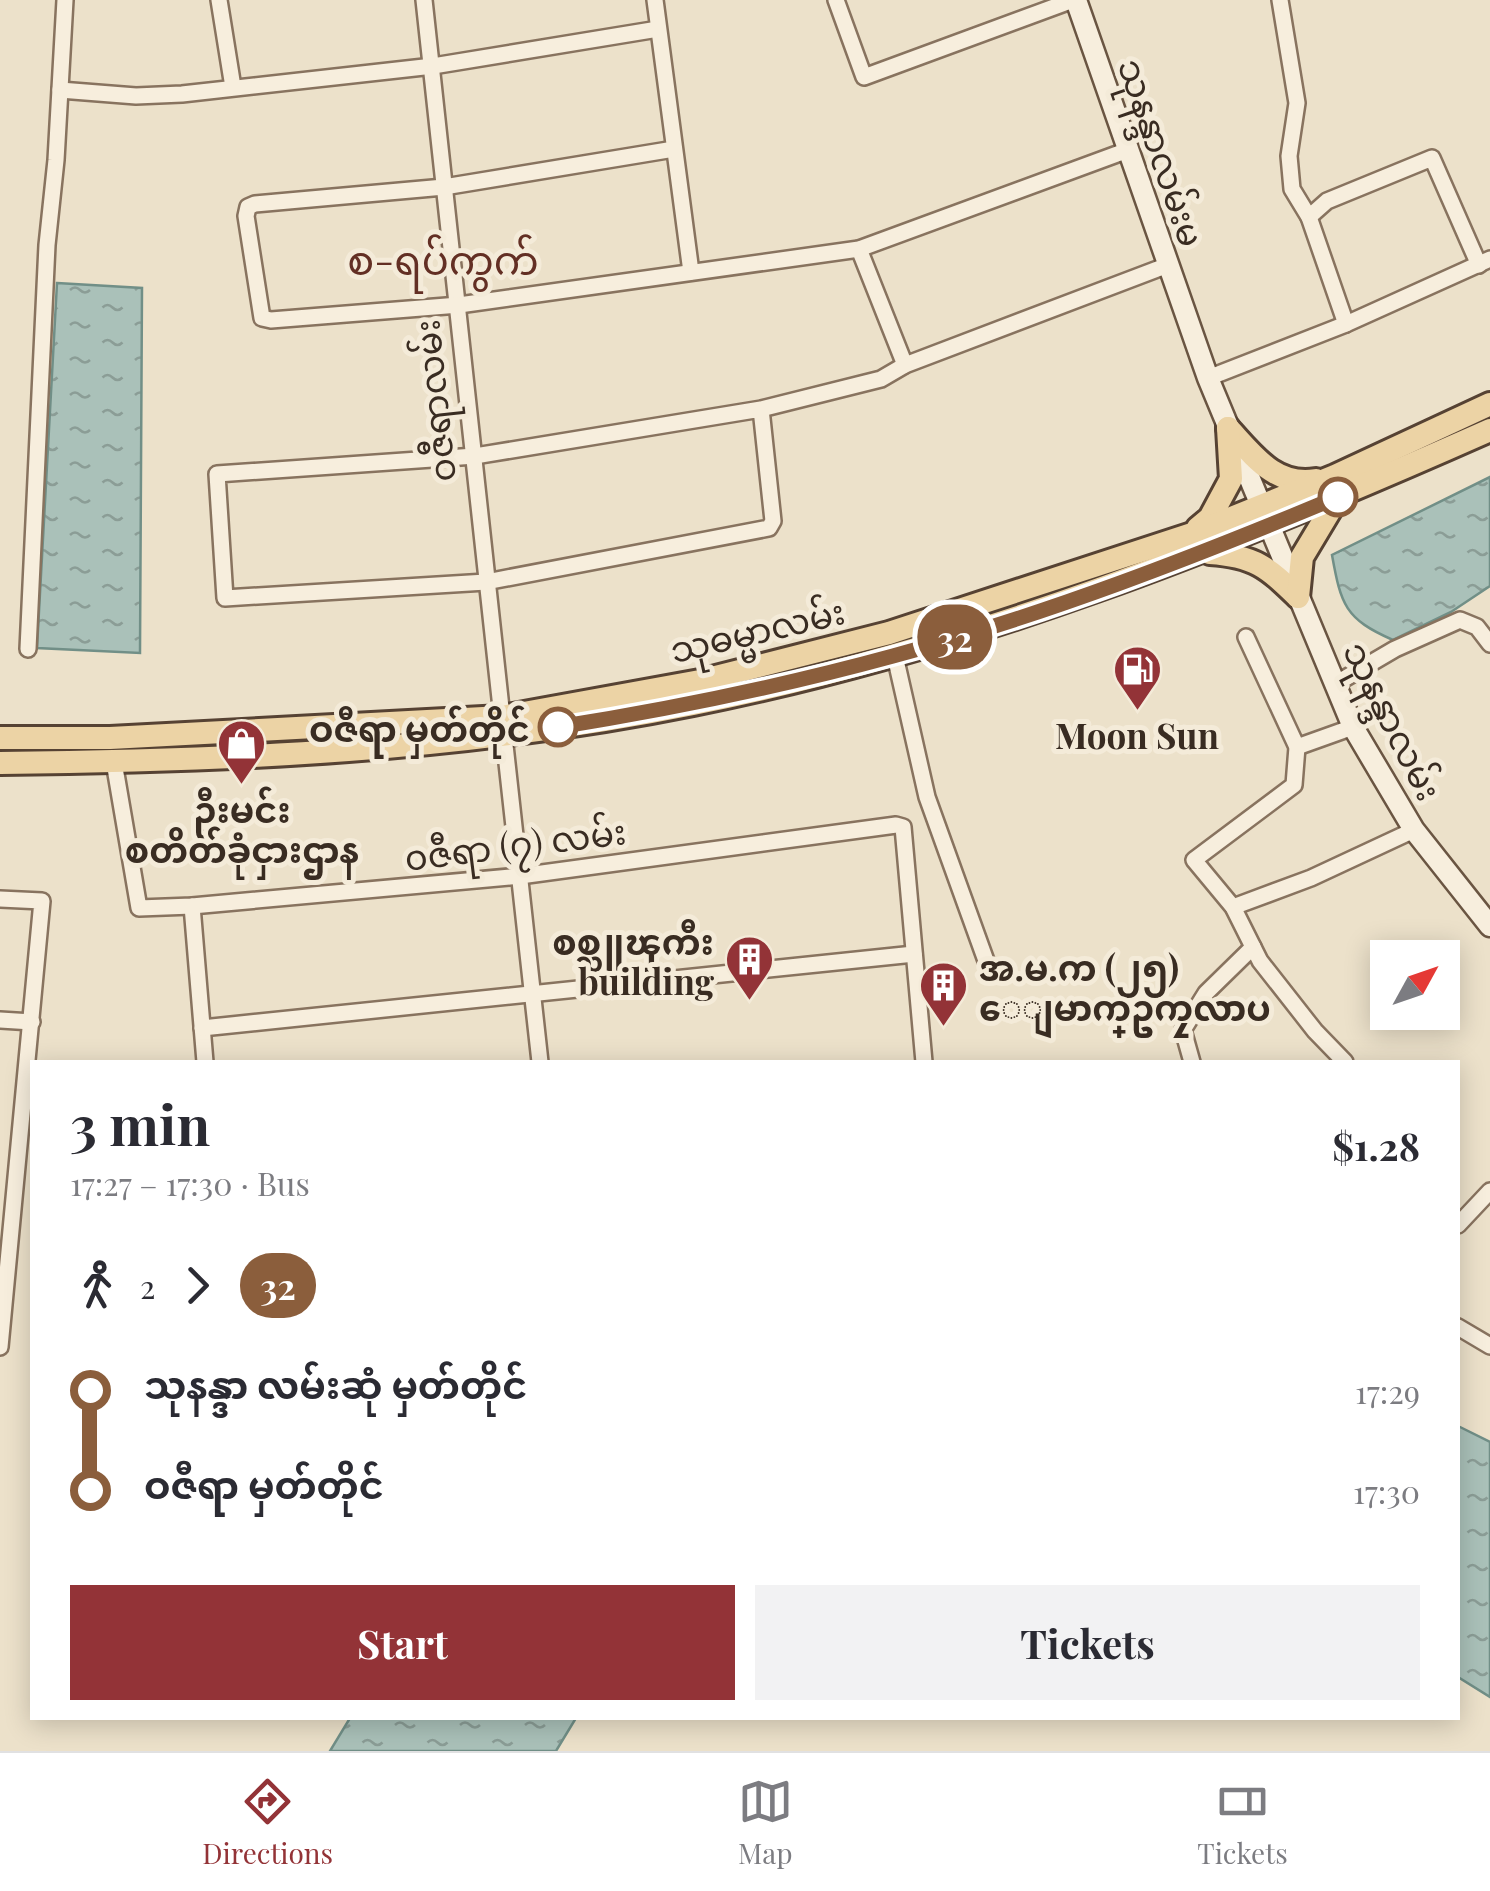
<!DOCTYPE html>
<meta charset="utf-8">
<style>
:root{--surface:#fff;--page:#f2f2f3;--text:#2b2b33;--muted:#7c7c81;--line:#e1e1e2;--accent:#933337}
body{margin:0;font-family:"Playfair Display","Noto Sans Myanmar",serif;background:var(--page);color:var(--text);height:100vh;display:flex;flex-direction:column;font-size:38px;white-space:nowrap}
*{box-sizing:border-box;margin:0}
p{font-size:32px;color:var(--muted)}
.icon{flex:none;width:55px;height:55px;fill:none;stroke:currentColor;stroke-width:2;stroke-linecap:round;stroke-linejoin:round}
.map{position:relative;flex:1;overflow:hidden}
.drawer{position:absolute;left:30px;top:1060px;width:1430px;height:660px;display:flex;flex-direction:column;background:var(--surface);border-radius:0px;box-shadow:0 5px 25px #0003}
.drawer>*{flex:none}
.badge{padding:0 20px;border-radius:32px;font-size:35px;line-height:65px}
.needle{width:65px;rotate:50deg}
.tools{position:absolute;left:1370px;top:940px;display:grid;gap:20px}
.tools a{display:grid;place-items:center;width:90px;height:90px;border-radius:0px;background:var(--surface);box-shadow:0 5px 25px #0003;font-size:50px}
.map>.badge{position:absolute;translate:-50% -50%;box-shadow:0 0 0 5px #fff}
.legs{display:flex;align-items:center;gap:15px;height:110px;padding:0 40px;font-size:32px}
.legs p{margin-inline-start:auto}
.headline{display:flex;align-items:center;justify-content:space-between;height:170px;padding:0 40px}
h1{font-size:55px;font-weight:700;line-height:75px}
.button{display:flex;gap:20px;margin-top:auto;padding:20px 40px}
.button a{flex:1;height:115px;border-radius:0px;background:var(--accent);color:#fff;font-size:40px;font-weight:700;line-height:115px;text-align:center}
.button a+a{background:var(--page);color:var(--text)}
ul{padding:0 40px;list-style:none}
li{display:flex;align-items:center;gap:35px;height:100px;font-size:38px}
li i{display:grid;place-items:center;width:15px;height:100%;margin:0 12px;background:currentColor}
li i::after{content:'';width:25px;height:25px;margin:-12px;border:8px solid;border-radius:50%;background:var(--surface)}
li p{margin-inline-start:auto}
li:first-child i{background:linear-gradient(#0000 50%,currentColor 0)}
li:last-child i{background:linear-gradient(currentColor 50%,#0000 0)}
.dock{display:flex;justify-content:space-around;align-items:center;height:140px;border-top:2px solid var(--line);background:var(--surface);font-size:28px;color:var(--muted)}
.dock a{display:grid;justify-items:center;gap:5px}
.dock .active{color:var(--accent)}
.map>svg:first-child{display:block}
</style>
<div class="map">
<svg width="1490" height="1751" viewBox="0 0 1490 1751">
<defs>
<pattern id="water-ripples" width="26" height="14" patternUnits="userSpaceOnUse" patternTransform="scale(2.5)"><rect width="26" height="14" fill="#aac1b9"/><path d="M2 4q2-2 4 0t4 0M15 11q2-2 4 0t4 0" fill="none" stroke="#8b9d96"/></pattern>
</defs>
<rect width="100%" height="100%" fill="#ece1ca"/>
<!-- water -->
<g fill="url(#water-ripples)" stroke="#718f87" stroke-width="2.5">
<path d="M57,283L142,288L140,653L37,648Z"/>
<path d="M1490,477V586L1451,612L1393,640C1345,619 1341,605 1332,555Z"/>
<path d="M1458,1426L1490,1442V1697L1458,1677Z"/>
<path d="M350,1718H576L556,1751H330Z"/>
</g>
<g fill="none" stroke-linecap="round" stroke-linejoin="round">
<defs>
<g id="street">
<path d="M219,0L233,87"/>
<path d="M424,0L502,717"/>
<path d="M655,0L691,272"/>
<path d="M836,0L864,77L1073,0"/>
<path d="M1280,0L1297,103L1289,156L1292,189L1309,217L1346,324"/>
<path d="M60,90L136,96L182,94L433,66L658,29"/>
<path d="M674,149L444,187L255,204L248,207L246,216L262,318L271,320L459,305L859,249L1128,150"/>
<path d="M1309,217L1327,201L1432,158L1479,265"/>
<path d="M859,249L905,365"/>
<path d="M1208,378L1346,324L1490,259"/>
<path d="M761,409L773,521L769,528L486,582L225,598L217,474L475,456L761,409L881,379L905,365L1168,265"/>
<path d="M1246,637L1297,747L1294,785L1194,860L1233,907L1260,961L1315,1031L1345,1062"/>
<path d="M28,649L47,245L56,160L65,0"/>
<path d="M895,656L927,797L989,969"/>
<path d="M1337,683L1395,649L1460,620L1477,627L1490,644"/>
<path d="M504,736L540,1062"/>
<path d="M1297,747L1353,727"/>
<path d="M114,762L139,908L192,906L520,876L896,825L903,827L924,1062"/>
<path d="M0,899L42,901L0,1347"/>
<path d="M192,906L205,1062"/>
<path d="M1233,907L1311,878L1414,830"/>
<path d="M0,1020L32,1022"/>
<path d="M202,1028L914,954"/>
<path d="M1192,1062L1183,1030L1206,993L1253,947"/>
<path d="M1458,1225L1490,1191"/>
<path d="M1458,1327L1490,1346"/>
</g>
<path id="secondary" d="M1076,0L1208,378L1353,727L1414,830L1490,926"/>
<g id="primary">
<path d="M1228,428C1253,455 1275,487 1316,480"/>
<path d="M1198,528L1210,518L1231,479L1228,428"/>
<path d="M1210,553C1255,556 1267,567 1298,597"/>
<path d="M1298,597L1302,557L1338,497"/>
<path d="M0,738H110L502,717L700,681L889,633L1192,534L1335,476L1490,404"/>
<path d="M0,763C232,761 466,750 693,704C970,649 1233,544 1490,430"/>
</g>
</defs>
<!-- street casing -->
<use href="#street" stroke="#88735f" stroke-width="20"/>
<!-- secondary casing -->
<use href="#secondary" stroke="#6a5542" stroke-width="25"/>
<!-- primary casing -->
<use href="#primary" stroke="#564233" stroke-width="28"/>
<!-- street -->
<use href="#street" stroke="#f7eedd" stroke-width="15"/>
<!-- secondary -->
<use href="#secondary" stroke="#f7eedd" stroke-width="20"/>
<!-- primary -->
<use href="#primary" stroke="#ecd3a5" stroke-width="22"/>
</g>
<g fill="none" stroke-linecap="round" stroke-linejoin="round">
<defs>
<path id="line-1" d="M558,727C671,709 783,686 893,656C1045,615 1194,557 1338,497"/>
</defs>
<!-- line-1 casing -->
<use href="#line-1" stroke="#fff" stroke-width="22"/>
<!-- line-1 -->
<use href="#line-1" stroke="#8b5e3c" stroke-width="15"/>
</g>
<!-- icons -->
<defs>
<symbol id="fuel-pin" viewBox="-11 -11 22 30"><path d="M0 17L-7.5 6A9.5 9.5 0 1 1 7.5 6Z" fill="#933337" stroke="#f4ebd9"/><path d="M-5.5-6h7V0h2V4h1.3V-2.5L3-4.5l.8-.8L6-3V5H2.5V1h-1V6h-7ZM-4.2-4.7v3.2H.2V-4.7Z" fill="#fff"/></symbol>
<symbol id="shop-pin" viewBox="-11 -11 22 30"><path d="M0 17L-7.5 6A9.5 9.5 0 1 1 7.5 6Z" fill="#933337" stroke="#f4ebd9"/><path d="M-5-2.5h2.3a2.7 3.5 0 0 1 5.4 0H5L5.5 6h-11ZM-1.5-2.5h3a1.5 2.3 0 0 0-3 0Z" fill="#fff"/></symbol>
<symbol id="building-pin" viewBox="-11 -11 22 30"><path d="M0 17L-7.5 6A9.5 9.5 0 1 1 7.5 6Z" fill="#933337" stroke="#f4ebd9"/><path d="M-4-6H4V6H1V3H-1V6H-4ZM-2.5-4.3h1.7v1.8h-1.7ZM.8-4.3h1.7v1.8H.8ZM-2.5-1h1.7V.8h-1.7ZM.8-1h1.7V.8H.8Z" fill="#fff"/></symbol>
</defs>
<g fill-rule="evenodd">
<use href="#fuel-pin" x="1110" y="642" width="55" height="75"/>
<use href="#shop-pin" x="214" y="716" width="55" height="75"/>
<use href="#building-pin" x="722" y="932" width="55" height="75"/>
<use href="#building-pin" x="916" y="958" width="55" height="75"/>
</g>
<!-- markers -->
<g fill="#fff" stroke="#8b5e3c" stroke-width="5">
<circle cx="1338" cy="497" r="18"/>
<circle cx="558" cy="727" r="18"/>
</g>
<g text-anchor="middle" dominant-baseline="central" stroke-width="10" stroke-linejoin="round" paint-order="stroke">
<!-- street labels -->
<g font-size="35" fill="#392c22" stroke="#f4ebd9">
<text transform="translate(1163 152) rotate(71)">သုနန္ဒာလမ်းမ</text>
<text transform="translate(433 401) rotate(-96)">ဝဇီရာလမ်း</text>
<text transform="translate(757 629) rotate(-13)">သုဓမ္မာလမ်း</text>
<text transform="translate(1394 720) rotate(63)">သုနန္ဒာလမ်း</text>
<text transform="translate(515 843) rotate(-7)">၀ဇီရာ (၇) လမ်း</text>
</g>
<!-- stop labels -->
<g font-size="35" font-weight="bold" fill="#392c22" stroke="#f4ebd9" text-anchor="end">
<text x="530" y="727">ဝဇီရာ မှတ်တိုင်</text>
</g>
<!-- poi labels -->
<g font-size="35" font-weight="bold" fill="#392c22" stroke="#f4ebd9">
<text x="1137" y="734">Moon Sun</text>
<text x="242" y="808">ဦးမင်း<tspan x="242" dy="40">စတိတ်ခုံငှားဌာန</tspan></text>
<text x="714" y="940" text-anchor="end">စစ္သူၾကီး<tspan x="714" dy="40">building</tspan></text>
<text x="979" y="966" text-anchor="start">အ.မ.က (၂၅)<tspan x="979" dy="40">ေျမာက္ဥကၠလာပ</tspan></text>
</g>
<!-- quarter labels -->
<g font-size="40" fill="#632f24" stroke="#f4ebd9">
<text x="443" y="258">စ-ရပ်ကွက်</text>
</g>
</g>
</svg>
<div class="tools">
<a><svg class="needle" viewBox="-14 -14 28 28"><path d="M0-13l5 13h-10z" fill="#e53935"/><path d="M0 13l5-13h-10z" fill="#7c7c81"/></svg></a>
</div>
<b class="badge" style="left:955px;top:637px;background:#8b5e3c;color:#fff">32</b>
<section class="drawer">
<div class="headline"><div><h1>3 min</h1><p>17:27 – 17:30 · Bus</p></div><b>$1.28</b></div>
<div class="legs"><svg class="icon" aria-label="walk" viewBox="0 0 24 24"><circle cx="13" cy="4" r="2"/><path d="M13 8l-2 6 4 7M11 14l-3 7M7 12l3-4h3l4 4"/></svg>2<svg class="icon" aria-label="forward" viewBox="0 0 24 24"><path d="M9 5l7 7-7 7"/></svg><b class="badge" style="background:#8b5e3c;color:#fff">32</b></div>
<ul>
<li><i style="color:#8b5e3c"></i><b>သုနန္ဒာ လမ်းဆုံ မှတ်တိုင်</b><p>17:29</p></li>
<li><i style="color:#8b5e3c"></i><b>ဝဇီရာ မှတ်တိုင်</b><p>17:30</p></li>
</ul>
<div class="button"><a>Start</a><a>Tickets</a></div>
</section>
</div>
<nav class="dock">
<a class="active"><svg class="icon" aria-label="directions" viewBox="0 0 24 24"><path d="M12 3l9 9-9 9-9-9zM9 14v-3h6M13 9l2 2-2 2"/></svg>Directions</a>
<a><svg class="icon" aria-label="map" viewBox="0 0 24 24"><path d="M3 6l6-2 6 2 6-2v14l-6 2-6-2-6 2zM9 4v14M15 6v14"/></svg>Map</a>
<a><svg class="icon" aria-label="tickets" viewBox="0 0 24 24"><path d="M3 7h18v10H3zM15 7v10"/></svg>Tickets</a>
</nav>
